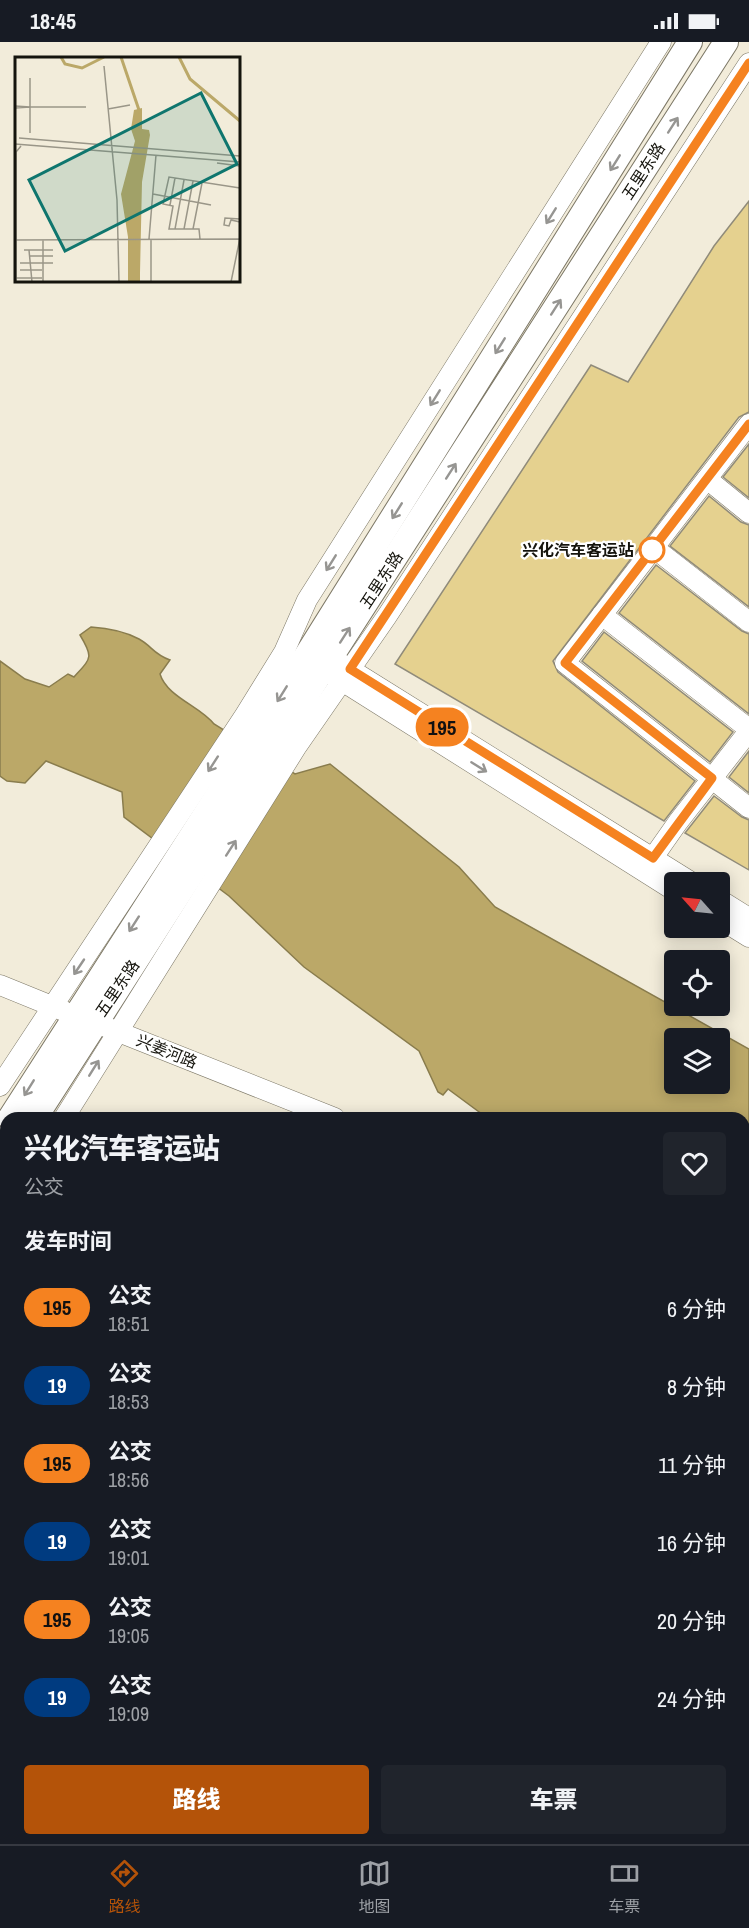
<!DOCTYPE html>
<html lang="zh">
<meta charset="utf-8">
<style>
:root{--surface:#171b24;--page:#20242c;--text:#f1f3f6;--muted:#9ea1a6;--line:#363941;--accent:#b45309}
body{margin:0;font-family:"Archivo Narrow","Noto Sans SC",sans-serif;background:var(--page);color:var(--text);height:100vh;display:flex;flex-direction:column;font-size:22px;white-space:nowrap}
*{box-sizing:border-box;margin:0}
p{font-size:20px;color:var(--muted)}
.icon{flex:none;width:33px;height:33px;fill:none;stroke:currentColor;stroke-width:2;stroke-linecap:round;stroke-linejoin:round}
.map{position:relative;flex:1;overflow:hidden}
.details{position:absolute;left:0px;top:1070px;width:750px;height:734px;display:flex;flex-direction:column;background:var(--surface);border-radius:18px 18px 0 0;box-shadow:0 3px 15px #0003}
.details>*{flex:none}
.badge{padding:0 12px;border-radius:20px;font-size:21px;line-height:39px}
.needle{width:39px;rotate:297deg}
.tools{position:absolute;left:664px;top:830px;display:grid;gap:12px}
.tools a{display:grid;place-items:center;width:66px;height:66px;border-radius:6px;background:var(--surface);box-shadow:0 3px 15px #0003;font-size:30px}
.map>.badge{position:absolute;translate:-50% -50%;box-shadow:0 0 0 3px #fff}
h2{padding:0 24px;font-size:22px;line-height:54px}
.round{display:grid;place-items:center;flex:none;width:63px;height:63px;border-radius:6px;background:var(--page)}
.head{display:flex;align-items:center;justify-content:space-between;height:102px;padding:0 24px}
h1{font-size:28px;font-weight:800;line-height:45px}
.button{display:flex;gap:12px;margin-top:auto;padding:12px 24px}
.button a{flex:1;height:69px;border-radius:6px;background:var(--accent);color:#fff;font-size:24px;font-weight:800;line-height:69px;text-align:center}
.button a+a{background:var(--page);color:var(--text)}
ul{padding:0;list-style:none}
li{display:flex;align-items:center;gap:18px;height:78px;padding:0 24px}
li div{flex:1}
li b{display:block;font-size:22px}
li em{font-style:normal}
li .badge{min-width:66px;font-weight:700;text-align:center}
.status{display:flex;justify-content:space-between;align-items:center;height:42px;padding:0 30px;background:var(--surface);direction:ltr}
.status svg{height:16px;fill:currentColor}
.menu{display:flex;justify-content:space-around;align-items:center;height:84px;border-top:2px solid var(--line);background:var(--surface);font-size:16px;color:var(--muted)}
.menu a{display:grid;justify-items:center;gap:3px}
.menu .selected{color:var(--accent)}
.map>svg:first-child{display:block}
</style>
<div class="status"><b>18:45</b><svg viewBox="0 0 49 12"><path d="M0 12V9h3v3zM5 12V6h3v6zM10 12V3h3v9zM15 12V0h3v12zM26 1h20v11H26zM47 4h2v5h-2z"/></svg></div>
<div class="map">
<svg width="749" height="1802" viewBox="0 0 749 1802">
<rect width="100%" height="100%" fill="#f2ecda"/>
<!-- water -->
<path fill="#bba868" stroke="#897c4d" stroke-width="1.5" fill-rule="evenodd" d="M91,585C106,586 126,590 139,597C152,604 153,612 170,618L160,632C167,655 200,664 214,682L295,732L330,722L459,825L495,865L749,1007V1201L744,1200V1076L486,1075L448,1047L443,1053L438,1050L419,1009L304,925L229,854L124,775L122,750L46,719L25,741L7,739L0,734V619L25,637L49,645L68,632L74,635C91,616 94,616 80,593ZM675,996H720V1041H675Z"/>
<!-- building -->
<g fill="#e5d18f" stroke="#908b7a" stroke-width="1.5">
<path d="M749,159V370L739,375L553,619L558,630L695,739L664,779L395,622L591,323L628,340L714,204Z"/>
<path d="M749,402V456L723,435Z"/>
<path d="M709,454L741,480L749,483V565L670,504Z"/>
<path d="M656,523L742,589L749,592V672L619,571Z"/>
<path d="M604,590L733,690L710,720L582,619Z"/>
<path d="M749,709V751L729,735Z"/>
<path d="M714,754L742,775L749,778V828L685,791Z"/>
</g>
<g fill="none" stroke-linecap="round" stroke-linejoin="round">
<defs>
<g id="minor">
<path d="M749,382L565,621L749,766"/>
<path d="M707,437L749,471"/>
<path d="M654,506L749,580"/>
<path d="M602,573L749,687"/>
<path d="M340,621L691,840"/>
<path d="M331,632L675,849"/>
<path d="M645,827L678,780L749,689"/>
<path d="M720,858L749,876"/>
<path d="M720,877L749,895"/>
<path d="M0,943L64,969"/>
<path d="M106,985L335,1076"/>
<path d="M0,1044L245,673L284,610L307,558L661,0"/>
<path d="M64,1076L297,704L387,574L749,21"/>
<path d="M0,1179L6,1169"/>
<path d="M744,1246L749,1249"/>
<path d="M744,1569L749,1559"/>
<path d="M625,1802L628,1797"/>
</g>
<g id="major">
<path d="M10,1076L262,684L690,0"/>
<path d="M35,1076L726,0"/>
<path d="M0,1132L6,1122"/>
</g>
</defs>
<!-- minor casing -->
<use href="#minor" stroke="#7c7766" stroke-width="21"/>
<!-- major casing -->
<use href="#major" stroke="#7c7766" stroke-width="26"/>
<!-- minor -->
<use href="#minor" stroke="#fff" stroke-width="20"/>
<!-- major -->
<use href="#major" stroke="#fff" stroke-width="24"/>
</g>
<!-- one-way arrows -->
<defs><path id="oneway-shaft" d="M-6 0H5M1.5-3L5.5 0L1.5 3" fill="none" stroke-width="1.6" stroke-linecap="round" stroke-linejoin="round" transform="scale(1.5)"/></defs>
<g stroke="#969592">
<use href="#oneway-shaft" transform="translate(673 83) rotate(-57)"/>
<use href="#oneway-shaft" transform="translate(615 121) rotate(122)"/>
<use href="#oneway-shaft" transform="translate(551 174) rotate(122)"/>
<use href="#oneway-shaft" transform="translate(556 265) rotate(-57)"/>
<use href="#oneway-shaft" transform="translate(500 304) rotate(122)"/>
<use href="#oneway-shaft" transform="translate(435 356) rotate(122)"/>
<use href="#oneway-shaft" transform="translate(451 429) rotate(-57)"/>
<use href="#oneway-shaft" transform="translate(397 469) rotate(122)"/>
<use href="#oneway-shaft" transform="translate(331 521) rotate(122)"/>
<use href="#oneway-shaft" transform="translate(345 593) rotate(-57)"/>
<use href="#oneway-shaft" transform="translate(282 652) rotate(122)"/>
<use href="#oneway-shaft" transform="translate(213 722) rotate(123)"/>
<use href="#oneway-shaft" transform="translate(479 725) rotate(32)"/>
<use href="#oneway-shaft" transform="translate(231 806) rotate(-57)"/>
<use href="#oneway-shaft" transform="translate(134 882) rotate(123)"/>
<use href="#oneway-shaft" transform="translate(79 925) rotate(124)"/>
<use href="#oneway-shaft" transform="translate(94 1026) rotate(-58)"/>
<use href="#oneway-shaft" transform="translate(29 1046) rotate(122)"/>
</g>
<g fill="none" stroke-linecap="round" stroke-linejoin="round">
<defs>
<path id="line" d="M749,21L350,627L653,816L712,736L565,621L749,382"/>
</defs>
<!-- line casing -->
<use href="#line" stroke="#fff" stroke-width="14"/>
<!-- line -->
<use href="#line" stroke="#f58220" stroke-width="9"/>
</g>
<!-- markers -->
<circle fill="#fff" stroke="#f58220" stroke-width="3" cx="652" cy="508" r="12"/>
<g text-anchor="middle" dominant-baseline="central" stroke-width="4.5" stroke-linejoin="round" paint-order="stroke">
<!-- street labels -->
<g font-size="16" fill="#15140d" stroke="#fff">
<text transform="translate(643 129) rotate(-57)">五里东路</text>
<text transform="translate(381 538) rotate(-57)">五里东路</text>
<text transform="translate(117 946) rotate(-56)">五里东路</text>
<text transform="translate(167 1009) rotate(22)">兴姜河路</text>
</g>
<!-- stop labels -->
<g font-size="16" font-weight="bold" fill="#15140d" stroke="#fff" text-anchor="end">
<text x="634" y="508">兴化汽车客运站</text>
</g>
</g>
<!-- overview -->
<g transform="translate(15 15)">
<rect width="225" height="225" fill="#f2ecda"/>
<path d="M127,51V72L134,73L135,78L127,125L125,216V225H113V180L106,137L120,84L116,72L119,53Z" fill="#bba868"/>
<path fill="none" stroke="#bba868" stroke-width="3" d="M46,0L50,7L67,11L89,0M106,0L125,56M164,0L175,22L225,64"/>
<path fill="none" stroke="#9a9688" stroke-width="1.5" d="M89,9L102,143L104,225M15,21V76M0,49L15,50L0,51M15,50H71M93,52L115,48M4,81L225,99M0,87L225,105M202,106L225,109M138,137L196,148M155,148L160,121M225,162L210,161L209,168L214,169L216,163L225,165M160,172L169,123M169,172L178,124M178,172L187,126M134,182L141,98M185,182L184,172H154L158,149L148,147L154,120L225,131M0,183L224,182M28,183V225M9,193H38M14,193L17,225M14,199H38M5,206H38M5,213H27M1,221H27M1,225V95L6,89M136,225V183M216,225L225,181"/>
<path fill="#0f766e" fill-opacity="0.15" stroke="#0f766e" stroke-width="3" d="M186,36L222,107L50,194L14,123Z"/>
<rect width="225" height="225" fill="none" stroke="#15140d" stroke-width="3"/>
</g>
</svg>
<div class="tools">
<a><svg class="needle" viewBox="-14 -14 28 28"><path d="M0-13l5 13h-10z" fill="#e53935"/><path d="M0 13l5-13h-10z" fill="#9ea1a6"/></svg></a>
<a><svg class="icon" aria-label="locate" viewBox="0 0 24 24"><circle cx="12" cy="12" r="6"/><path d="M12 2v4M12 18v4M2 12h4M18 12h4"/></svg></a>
<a><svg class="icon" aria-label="layers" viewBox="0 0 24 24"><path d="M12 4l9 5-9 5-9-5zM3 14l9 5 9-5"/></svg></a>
</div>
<b class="badge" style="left:442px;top:685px;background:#f58220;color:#111">195</b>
<section class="details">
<div class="head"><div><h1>兴化汽车客运站</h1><p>公交</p></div><a class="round"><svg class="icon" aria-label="heart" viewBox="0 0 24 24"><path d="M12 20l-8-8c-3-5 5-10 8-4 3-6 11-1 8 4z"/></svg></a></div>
<h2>发车时间</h2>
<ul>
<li><span class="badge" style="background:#f58220;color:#111">195</span><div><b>公交</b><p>18:51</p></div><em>6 分钟</em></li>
<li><span class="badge" style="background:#003b80;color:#fff">19</span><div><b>公交</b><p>18:53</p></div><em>8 分钟</em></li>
<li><span class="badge" style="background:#f58220;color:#111">195</span><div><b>公交</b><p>18:56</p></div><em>11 分钟</em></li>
<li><span class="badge" style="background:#003b80;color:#fff">19</span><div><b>公交</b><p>19:01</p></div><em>16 分钟</em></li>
<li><span class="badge" style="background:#f58220;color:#111">195</span><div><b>公交</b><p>19:05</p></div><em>20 分钟</em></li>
<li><span class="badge" style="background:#003b80;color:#fff">19</span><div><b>公交</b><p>19:09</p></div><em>24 分钟</em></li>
</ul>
<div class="button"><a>路线</a><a>车票</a></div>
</section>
</div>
<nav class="menu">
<a class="selected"><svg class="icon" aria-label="directions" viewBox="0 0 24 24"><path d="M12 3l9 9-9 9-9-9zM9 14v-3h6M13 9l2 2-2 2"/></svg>路线</a>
<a><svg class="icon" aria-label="map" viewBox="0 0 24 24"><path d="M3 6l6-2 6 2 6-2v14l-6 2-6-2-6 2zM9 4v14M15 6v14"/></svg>地图</a>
<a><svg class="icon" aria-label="tickets" viewBox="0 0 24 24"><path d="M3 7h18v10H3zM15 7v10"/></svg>车票</a>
</nav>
